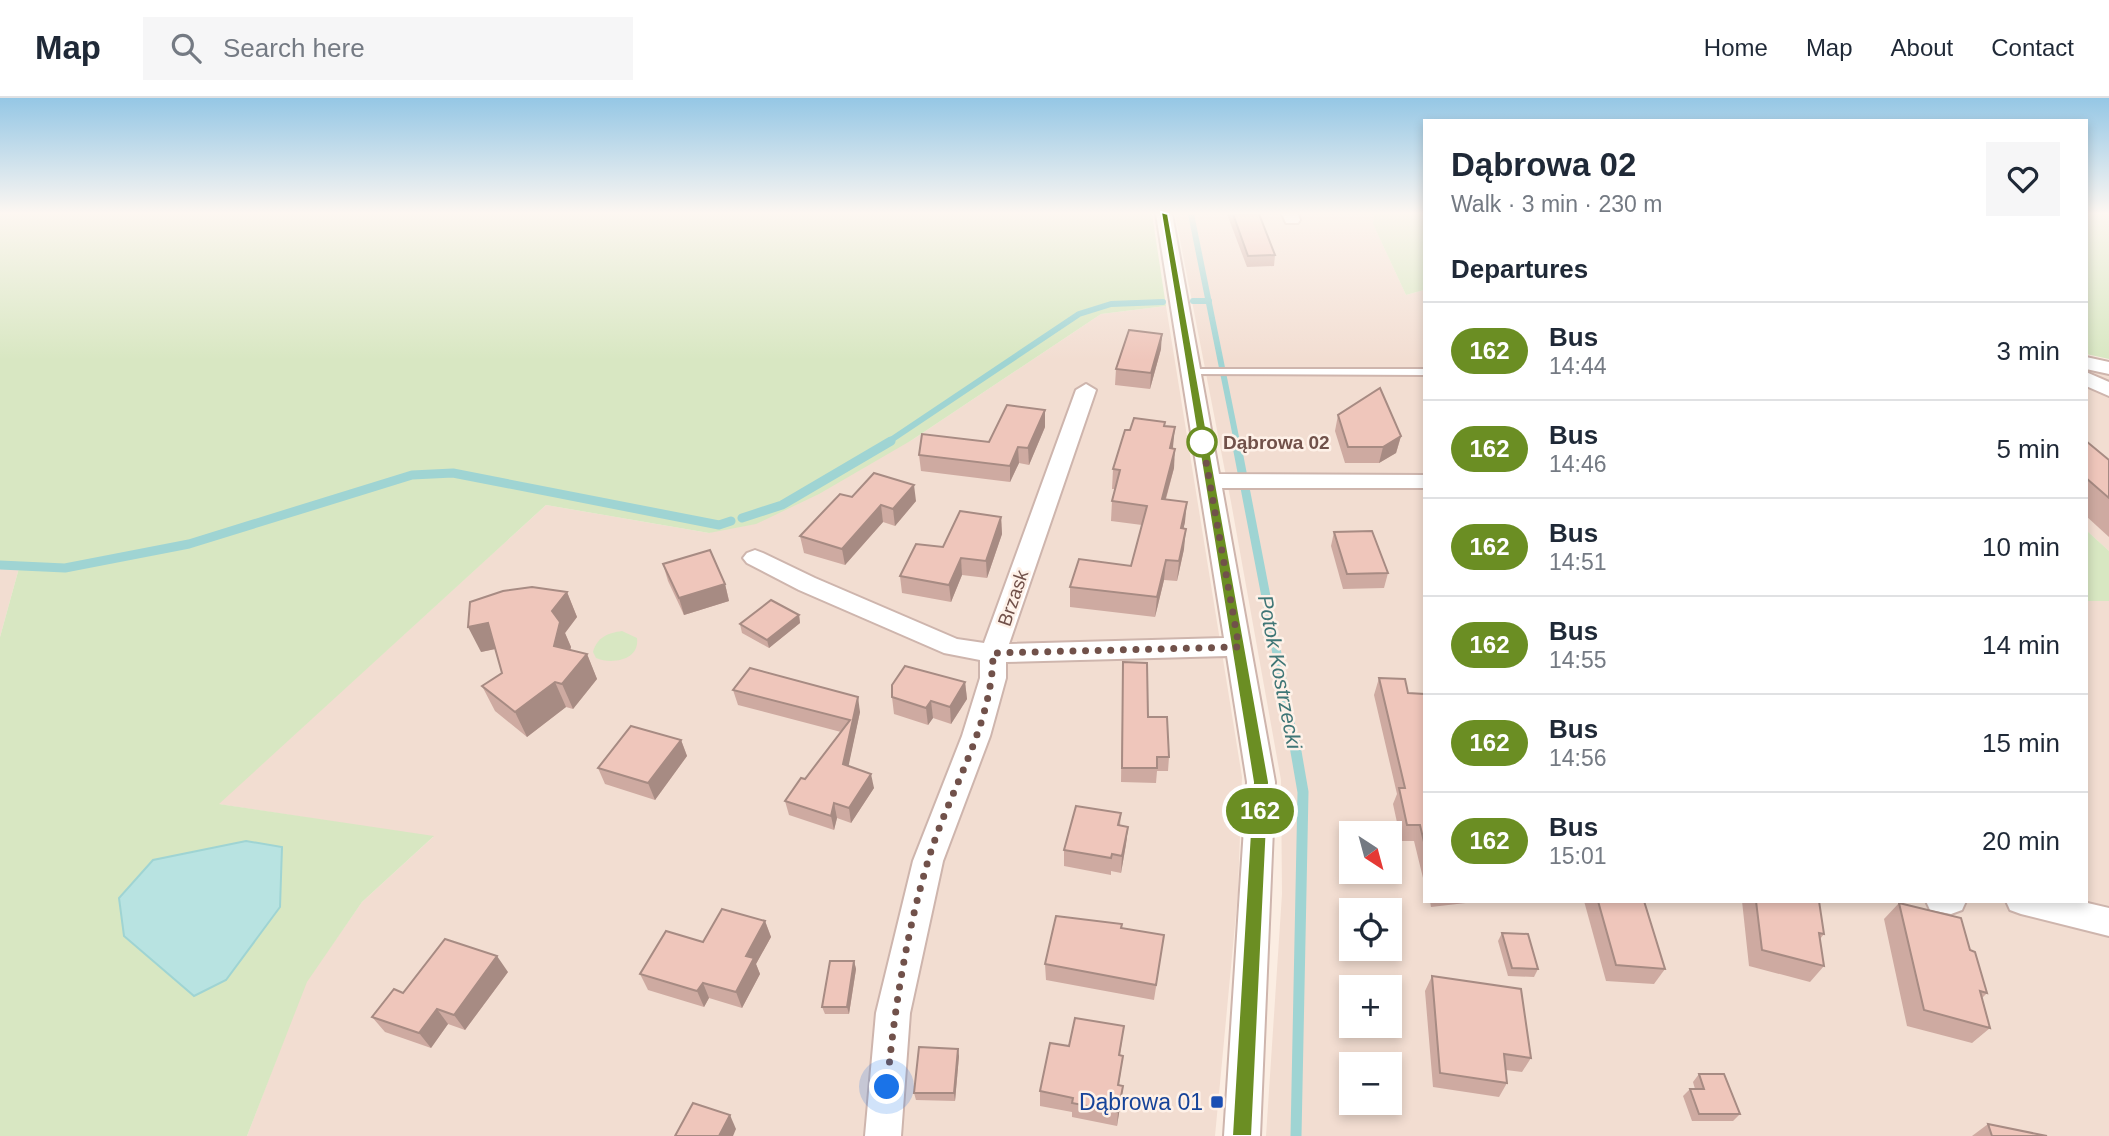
<!DOCTYPE html>
<meta charset="utf-8">
<style>
:root{--surface:#fff;--page:#f6f6f7;--text:#1f2937;--muted:#747a83;--line:#e0e1e3}
body{margin:0;font-family:Helvetica,sans-serif;background:var(--page);color:var(--text);height:100vh;display:flex;flex-direction:column;font-size:26px;white-space:nowrap}
*{box-sizing:border-box;margin:0}
p{font-size:23px;color:var(--muted)}
.icon{flex:none;width:38px;height:38px;fill:none;stroke:currentColor;stroke-width:2;stroke-linecap:round;stroke-linejoin:round}
.map{position:relative;flex:1;overflow:hidden}
.side{position:absolute;left:1423px;top:21px;width:665px;height:784px;display:flex;flex-direction:column;background:var(--surface);border-radius:0px;box-shadow:0 4px 10px #0003}
.side>*{flex:none}
.badge{padding:0 14px;border-radius:23px;font-size:24px;line-height:46px}
.needle{width:46px;rotate:144deg}
.fabs{position:absolute;left:1339px;top:723px;display:grid;gap:14px}
.fabs a{display:grid;place-items:center;width:63px;height:63px;border-radius:0px;background:var(--surface);box-shadow:0 4px 10px #0003;font-size:35px}
.you{position:absolute;width:35px;height:35px;margin:-18px;border:5px solid #fff;border-radius:50%;background:#1a73e8;box-shadow:0 0 0 10px #1a73e833}
.map>.badge{position:absolute;translate:-50% -50%;box-shadow:0 0 0 4px #fff}
h2{padding:0 28px;font-size:26px;line-height:63px}
.round{display:grid;place-items:center;flex:none;width:74px;height:74px;border-radius:0px;background:var(--page)}
.headline{display:flex;align-items:center;justify-content:space-between;height:119px;padding:0 28px}
h1{font-size:33px;font-weight:700;line-height:52px}
ul{padding:0;list-style:none}
li{display:flex;align-items:center;gap:21px;height:98px;padding:0 28px;border-top:2px solid var(--line)}
li div{flex:1}
li b{display:block;font-size:26px}
li em{font-style:normal}
li .badge{min-width:77px;font-weight:700;text-align:center}
header{display:flex;align-items:center;gap:42px;box-sizing:border-box;height:98px;padding:0 35px;background:var(--surface);border-bottom:2px solid var(--line)}
header strong{font-size:33px}
nav{display:flex;gap:38px;margin-inline-start:auto;font-size:24px}
.search{width:490px;height:63px;background:var(--page);display:flex;align-items:center;gap:18px;box-sizing:border-box;padding:0 24px;border-radius:0px;color:var(--muted);font-size:26px}
.map>svg:first-child{display:block}
</style>
<header>
<strong>Map</strong>
<div class="search"><svg class="icon" aria-label="search" viewBox="0 0 24 24"><circle cx="10" cy="10" r="6"/><path d="M15 15l6 6"/></svg>Search here</div>
<nav><a>Home</a><a>Map</a><a>About</a><a>Contact</a></nav>
</header>
<div class="map">
<svg width="2109" height="1038" viewBox="0 0 2109 1038">
<rect width="100%" height="100%" fill="#fbede2"/>
<!-- residential -->
<g fill="#f2ddd1" fill-rule="evenodd">
<path d="M1175,116H1374L1373,126L1406,197L1424,192V803H2086V503H2109V1038H1266L1282,796L1281,682L1231,404ZM1351,735H1390V774H1351ZM1351,812H1390V850H1351ZM1351,889H1390V928H1351ZM1351,966H1390V1004H1351Z"/>
<path d="M1166,208L1242,679L1238,795L1215,1038H247L306,884L362,804L433,739L218,706L546,407L709,435L912,342L1101,216Z"/>
<path d="M2086,263L2109,267V453L2086,432Z"/>
<path d="M0,470H19L0,539Z"/>
</g>
<!-- green -->
<g fill="#d8e7c2">
<path d="M0,116H1152L1166,208L1101,216L912,342L819,396L756,426L709,435L546,407L219,706L434,738L362,804L307,884L247,1038H0V539L19,470H0Z"/>
<path d="M1374,116H1424V192L1406,197L1373,126Z"/>
<path d="M2086,116H2109V261L2086,256Z"/>
<path d="M2086,432L2109,453V503H2086Z"/>
<path d="M622,533L637,540C640,562 612,567 596,560L593,554C597,539 608,535 622,533Z"/>
</g>
<!-- water -->
<path fill="#b8e3e1" stroke="#9fd4d3" stroke-width="2" d="M246,743L282,749L280,809L226,882L194,898L124,838L119,800L153,762Z"/>
<g fill="none" stroke-linecap="round" stroke-linejoin="round">
<!-- stream-far2 -->
<g stroke="#9fd4d3" stroke-width="6">
<path d="M1191,116L1237,344"/>
<path d="M1193,203H1209"/>
<path d="M888,344L1079,216L1111,206L1163,204"/>
</g>
<!-- stream-far1 -->
<g stroke="#9fd4d3" stroke-width="9">
<path d="M1236,343L1294,644"/>
<path d="M742,420L782,407L891,343"/>
<path d="M0,467L65,470L189,446L412,377L453,375L719,427L731,423"/>
</g>
<!-- stream -->
<path stroke="#9fd4d3" stroke-width="11" d="M1294,642L1303,694L1296,1038"/>
<defs>
<path id="lane" d="M1190,271H1424V277L1187,276V272Z"/>
<g id="street">
<path d="M1156,116H1172L1219,376L1424,377V390H1222L1275,684L1260,1038H1224L1247,684L1227,558L1006,564V580L990,638L943,763L910,915L901,1038H865L876,915L913,763L962,638L980,580V562L944,555L799,492L747,465L743,460L747,455L755,452L763,455L815,480L957,541L984,545L1076,292L1086,286L1096,292L1009,546L1224,540Z"/>
<path d="M1282,116H1298L1300,122L1298,125H1286Z"/>
<path d="M2086,259L2109,264V276L2086,271Z"/>
<path d="M2086,274L2109,284V298L2086,288Z"/>
<path d="M1926,803H1966L1962,812L1951,816L1930,812Z"/>
<path d="M2006,803H2079L2109,810V838L2021,816L2010,812Z"/>
</g>
</defs>
<!-- lane casing -->
<use href="#lane" stroke="#ceb5ad" stroke-width="4"/>
<!-- street casing -->
<use href="#street" stroke="#ceb5ad" stroke-width="4"/>
<!-- lane -->
<use href="#lane" fill="#fff" fill-rule="evenodd"/>
<!-- street -->
<use href="#street" fill="#fff" fill-rule="evenodd"/>
</g>
<!-- wall -->
<g fill="#ceaaa1">
<path d="M1227,116H1259L1275,157L1274,168L1247,169Z"/>
<path d="M1161,251L1150,291L1115,287L1116,271Z"/>
<path d="M1045,312V329L1029,367L1019,365L1010,384L921,373L919,357L989,344Z"/>
<path d="M1338,317L1401,338L1396,355L1379,365H1345L1335,333Z"/>
<path d="M1165,324V328L1173,351L1174,370L1166,401L1185,424L1183,431L1184,451L1177,483L1164,482L1155,519L1070,509V489L1131,468L1142,427L1111,423L1112,403L1115,391H1112L1113,371L1130,332Z"/>
<path d="M2086,343L2109,362V439L2086,418Z"/>
<path d="M852,399L916,403L895,428L883,424L845,467L804,455L800,438Z"/>
<path d="M1001,419L1002,436L987,480L962,477L951,504L902,495L900,478L943,449Z"/>
<path d="M1334,434L1388,475L1384,490L1343,491L1331,448Z"/>
<path d="M663,466L725,486L729,503L684,517L668,483Z"/>
<path d="M567,494L577,519L565,535L571,549L570,552L587,556L597,581L573,611L566,609L527,639L495,613L482,588L502,575L495,551L481,554Z"/>
<path d="M799,517L800,525L769,550L742,535L740,526Z"/>
<path d="M1123,564L1148,619L1169,659L1168,673H1157L1156,685L1121,684Z"/>
<path d="M1379,580L1408,595L1424,596V784L1414,743H1401L1393,706L1397,696L1374,597Z"/>
<path d="M965,584L967,601L951,626L933,620L928,627L894,616L892,599Z"/>
<path d="M733,592L860,614L848,668L874,690L851,725L837,720L834,732L789,717L785,703L805,681L841,634L738,607Z"/>
<path d="M681,642L687,658L655,702L605,686L598,670Z"/>
<path d="M1121,715L1120,728L1128,729L1126,746L1121,775L1111,773V777L1064,768V752Z"/>
<path d="M1430,803H1483L1431,809Z"/>
<path d="M1584,803H1644L1665,871L1654,886L1606,883Z"/>
<path d="M1742,803H1819L1824,836L1820,841L1824,868L1810,884L1749,868Z"/>
<path d="M1899,805L1970,852L1987,895L1982,900L1990,930L1972,945L1907,928L1884,821Z"/>
<path d="M765,823L771,839L756,866L760,876L742,910L709,900L704,909L648,892L640,876L703,844Z"/>
<path d="M1121,830L1164,837L1154,902L1046,882L1045,866Z"/>
<path d="M1502,835L1538,871L1534,879L1508,878L1498,843Z"/>
<path d="M854,863L856,871L849,916H825L822,909Z"/>
<path d="M508,874L465,932L448,926L431,950L385,934L372,919L403,895Z"/>
<path d="M1432,878L1531,960L1522,974L1506,972L1507,985L1499,999L1433,989L1425,893Z"/>
<path d="M1124,928L1120,957L1121,973L1119,987L1123,988L1117,1028L1072,1019V1014L1040,1008V993L1069,948Z"/>
<path d="M959,958L955,1003L916,1002L914,995Z"/>
<path d="M1699,976L1740,1016L1733,1023H1692L1683,998L1690,991H1695L1693,984Z"/>
<path d="M1988,1026L2047,1038H1972Z"/>
</g>
<!-- shaded-wall -->
<g fill="#a78b83">
<path d="M1162,236L1161,251L1150,291L1151,275Z"/>
<path d="M1045,312V329L1029,367L1028,350Z"/>
<path d="M1175,329L1173,349L1168,370L1170,350Z"/>
<path d="M1401,338L1396,355L1379,365L1383,349Z"/>
<path d="M1018,349L1019,365L1010,384V368Z"/>
<path d="M1175,351L1174,370L1160,421L1162,401Z"/>
<path d="M914,387L916,403L895,428L893,411Z"/>
<path d="M1187,404L1185,424L1179,450L1181,430Z"/>
<path d="M881,407L883,424L845,467L842,451Z"/>
<path d="M1001,419L1002,436L987,480L986,463Z"/>
<path d="M1186,431L1184,451L1177,483L1179,463Z"/>
<path d="M961,460L962,477L951,504L949,487Z"/>
<path d="M1166,462L1164,482L1155,519L1157,499Z"/>
<path d="M725,486L729,503L684,517L679,500Z"/>
<path d="M567,494L577,519L565,535L571,549L564,573L554,548L552,513Z"/>
<path d="M799,517L800,525L769,550L767,542Z"/>
<path d="M488,525L500,550L481,554L468,529Z"/>
<path d="M587,556L597,581L573,611L562,586Z"/>
<path d="M555,584L566,609L527,639L515,614Z"/>
<path d="M965,584L967,601L951,626L950,609Z"/>
<path d="M858,599L860,614L846,680L843,666Z"/>
<path d="M931,603L933,620L928,627L926,610Z"/>
<path d="M681,642L687,658L655,702L648,685Z"/>
<path d="M871,676L874,690L851,725L849,710Z"/>
<path d="M834,705L837,720L834,732L831,718Z"/>
<path d="M1128,729L1126,746L1121,775L1122,758Z"/>
<path d="M765,823L771,839L756,866L760,876L742,910L736,894L746,858Z"/>
<path d="M497,858L508,874L465,932L454,917Z"/>
<path d="M854,863L856,871L849,916L847,909Z"/>
<path d="M703,885L709,900L704,909L697,893Z"/>
<path d="M437,911L448,926L431,950L419,935Z"/>
<path d="M958,951L959,958L955,1003L954,995Z"/>
<path d="M1123,988L1121,1003L1117,1028L1118,1014Z"/>
<path d="M730,1017L736,1031L733,1038H719Z"/>
</g>
<!-- building -->
<g fill="#efc6bb" stroke="#a78b83" stroke-width="2">
<path d="M1233,116H1259L1275,157L1248,158Z"/>
<path d="M1129,232L1162,236L1151,275L1116,271Z"/>
<path d="M1380,290L1401,338L1383,349H1348L1338,317Z"/>
<path d="M1007,307L1045,312L1028,350L1018,349L1010,368L919,357L922,336L989,344Z"/>
<path d="M1134,320L1165,324L1164,328L1175,329L1170,350L1175,351L1162,401L1187,404L1181,430L1186,431L1179,463L1166,462L1157,499L1070,489L1079,461L1131,468L1147,408L1112,403L1120,372L1113,371L1125,332H1130Z"/>
<path d="M2086,343L2109,362V400L2086,380Z"/>
<path d="M874,375L914,387L893,411L881,407L842,451L800,438L840,396L852,399Z"/>
<path d="M960,413L1001,419L986,463L961,460L949,487L900,478L916,446L943,449Z"/>
<path d="M1372,433L1388,475L1347,476L1334,434Z"/>
<path d="M710,452L725,486L679,500L663,466Z"/>
<path d="M532,489L567,494L552,513L560,524L554,548L587,556L562,586L555,584L515,614L482,588L502,575L488,525L468,529L470,504L503,493Z"/>
<path d="M771,502L799,517L767,542L740,526Z"/>
<path d="M1123,564L1147,565L1148,619H1167L1169,659H1157V670H1122Z"/>
<path d="M905,568L965,584L950,609L931,603L926,610L892,599V587Z"/>
<path d="M750,570L858,599L843,666L871,676L849,710L834,705L831,718L785,703L801,680L805,681L850,622L733,592Z"/>
<path d="M1379,580L1405,581L1408,595L1424,596V744L1420,727H1407L1399,690H1405Z"/>
<path d="M631,628L681,642L648,685L598,670Z"/>
<path d="M1076,708L1121,715L1118,727L1128,729L1122,758L1112,756L1111,760L1064,752Z"/>
<path d="M1598,803H1644L1665,871L1616,867Z"/>
<path d="M1756,803H1819L1824,836L1819,835L1824,868L1762,852Z"/>
<path d="M1899,805L1961,820L1970,852L1975,854L1987,895L1980,893L1990,930L1924,912Z"/>
<path d="M722,811L765,823L746,858L754,860L736,894L703,885L697,893L640,876L666,833L703,844Z"/>
<path d="M1056,818L1122,826L1121,830L1164,837L1156,887L1045,866Z"/>
<path d="M1502,835L1528,836L1538,871L1512,870Z"/>
<path d="M445,841L497,858L454,917L437,911L419,935L372,919L394,891L403,895Z"/>
<path d="M830,863H854L847,909H822Z"/>
<path d="M1432,878L1521,891L1531,960L1504,956L1507,985L1440,975Z"/>
<path d="M1075,920L1124,928L1119,957L1123,958L1118,987L1123,988L1118,1014L1072,1005L1073,1000L1040,993L1050,945L1069,948Z"/>
<path d="M919,949L958,951L954,995H914Z"/>
<path d="M1699,976H1724L1740,1016H1699L1690,991H1704Z"/>
<path d="M693,1005L730,1017L719,1038H675Z"/>
<path d="M1988,1026L2047,1038H1992Z"/>
</g>
<!-- sky -->
<linearGradient id="sky" x2="0" y2="1"><stop stop-color="#95c7e5"/><stop offset="0.44" stop-color="#fdf7f2"/><stop offset="1" stop-color="#fdf7f2" stop-opacity="0"/></linearGradient>
<rect width="2109" height="262" fill="url(#sky)"/>
<!-- line -->
<path fill="#6b8e23" stroke="#fff" stroke-width="2" d="M1161,114L1168,116L1269,684L1252,1038H1232L1253,684Z"/>
<g fill="none" stroke-linecap="round" stroke-linejoin="round">
<!-- walk -->
<path stroke="#71514a" stroke-width="7" stroke-dasharray="0 12.6" d="M887,989C894,913 906,836 928,763C948,694 993,628 993,555L1239,549L1202,341V344"/>
</g>
<!-- markers -->
<circle fill="#fff" stroke="#6b8e23" stroke-width="3.5" cx="1202" cy="344" r="14"/>
<rect fill="#1a4fb4" stroke="#fef1e8" stroke-width="2.5" x="1210" y="997" width="14" height="14" rx="3.5"/>
<g text-anchor="middle" dominant-baseline="central" stroke-width="5" stroke-linejoin="round" paint-order="stroke">
<!-- stop labels -->
<g font-size="19" font-weight="bold" fill="#71514a" stroke="#fef1e8" text-anchor="start">
<text x="1223" y="344">Dąbrowa 02</text>
</g>
<!-- street labels -->
<g font-size="19" fill="#71514a" stroke="#fef1e8">
<text transform="translate(1013 500) rotate(-71)">Brzask</text>
</g>
<!-- water labels -->
<g font-size="21" font-style="italic" fill="#3f7676" stroke="#fef1e8">
<text transform="translate(1280 574) rotate(79)">Potok Kostrzecki</text>
</g>
<!-- near-transit labels -->
<g font-size="23" fill="#164399" stroke="#fef1e8" text-anchor="end">
<text x="1203" y="1004">Dąbrowa 01</text>
</g>
</g>
</svg>
<div class="fabs">
<a><svg class="needle" viewBox="-14 -14 28 28"><path d="M0-13l5 13h-10z" fill="#e53935"/><path d="M0 13l5-13h-10z" fill="#747a83"/></svg></a>
<a><svg class="icon" aria-label="locate" viewBox="0 0 24 24"><circle cx="12" cy="12" r="6"/><path d="M12 2v4M12 18v4M2 12h4M18 12h4"/></svg></a>
<a>+</a>
<a>−</a>
</div>
<div class="you" style="left:887px;top:989px"></div>
<b class="badge" style="left:1260px;top:713px;background:#6b8e23;color:#fff">162</b>
<section class="side">
<div class="headline"><div><h1>Dąbrowa 02</h1><p>Walk · 3 min · 230 m</p></div><a class="round"><svg class="icon" aria-label="heart" viewBox="0 0 24 24"><path d="M12 20l-8-8c-3-5 5-10 8-4 3-6 11-1 8 4z"/></svg></a></div>
<h2>Departures</h2>
<ul>
<li><span class="badge" style="background:#6b8e23;color:#fff">162</span><div><b>Bus</b><p>14:44</p></div><em>3 min</em></li>
<li><span class="badge" style="background:#6b8e23;color:#fff">162</span><div><b>Bus</b><p>14:46</p></div><em>5 min</em></li>
<li><span class="badge" style="background:#6b8e23;color:#fff">162</span><div><b>Bus</b><p>14:51</p></div><em>10 min</em></li>
<li><span class="badge" style="background:#6b8e23;color:#fff">162</span><div><b>Bus</b><p>14:55</p></div><em>14 min</em></li>
<li><span class="badge" style="background:#6b8e23;color:#fff">162</span><div><b>Bus</b><p>14:56</p></div><em>15 min</em></li>
<li><span class="badge" style="background:#6b8e23;color:#fff">162</span><div><b>Bus</b><p>15:01</p></div><em>20 min</em></li>
</ul>
</section>
</div>
